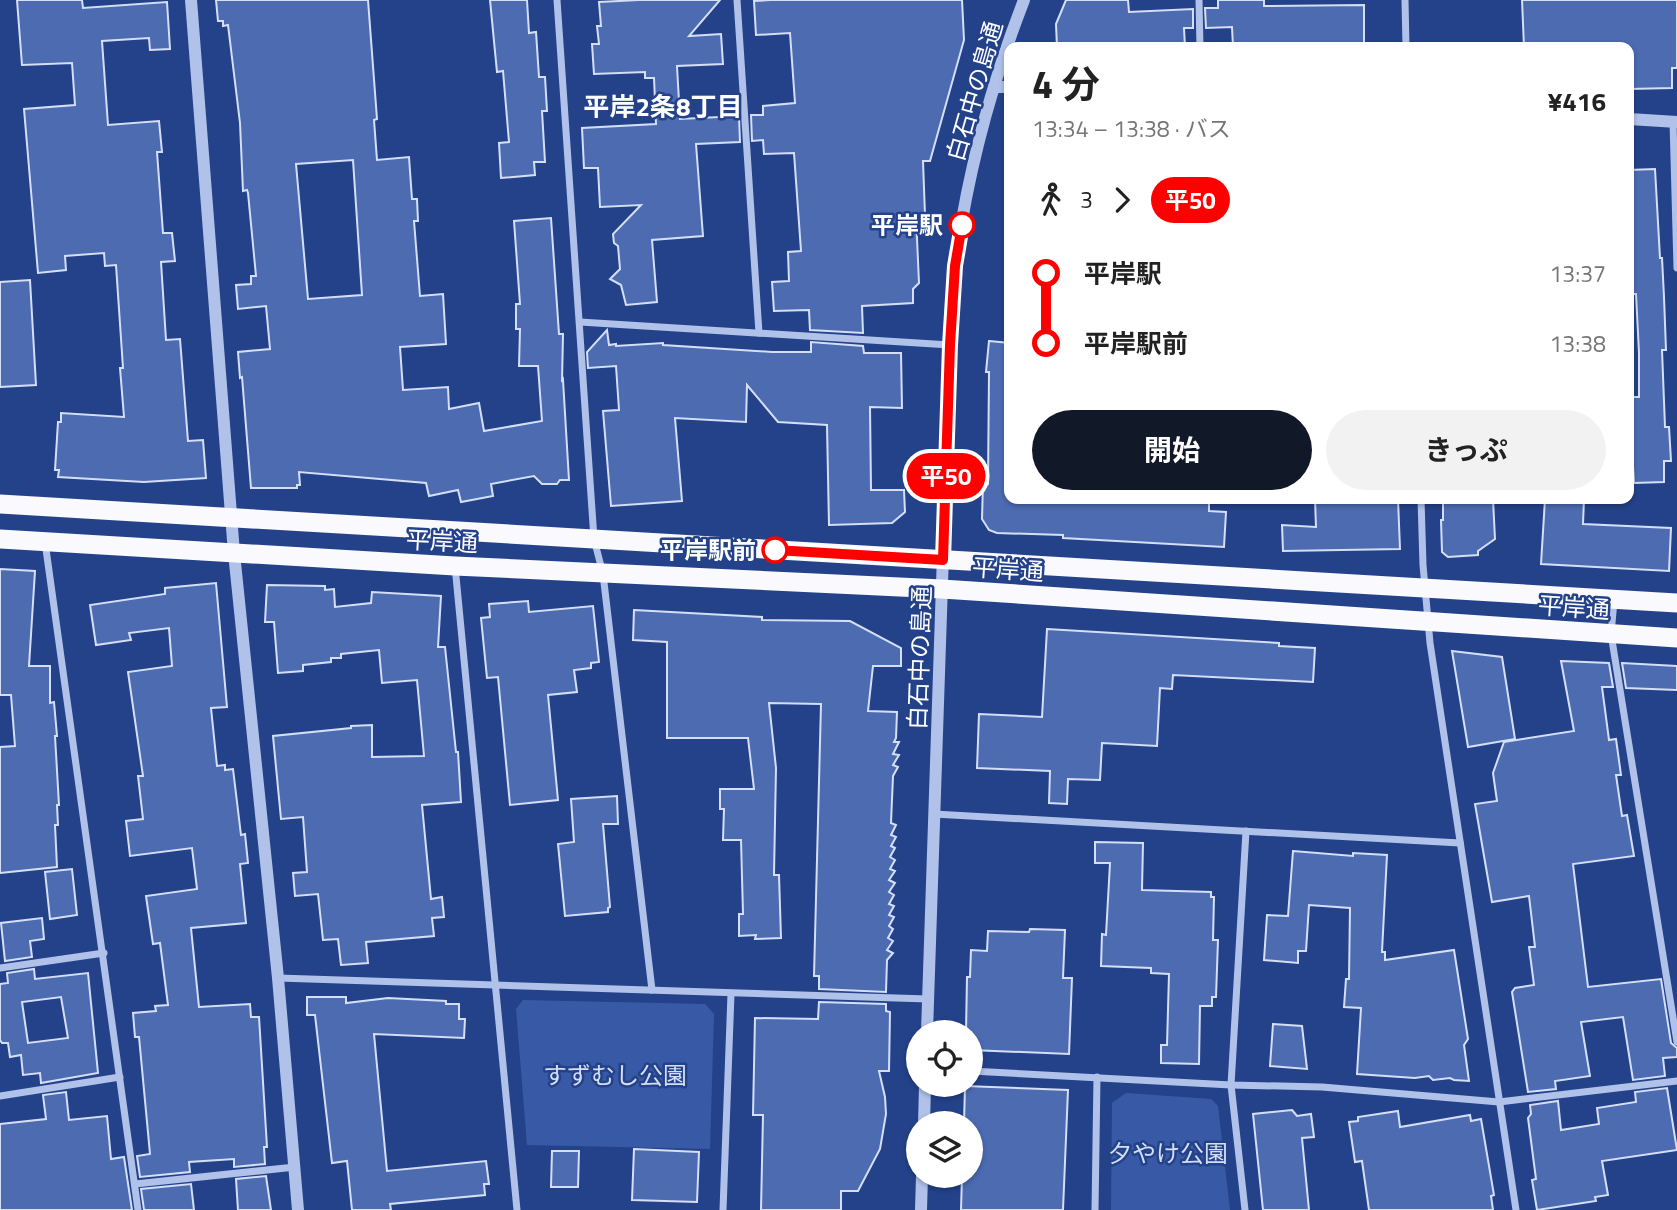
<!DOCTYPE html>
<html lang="ja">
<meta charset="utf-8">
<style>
:root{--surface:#fff;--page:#f2f2f2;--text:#222;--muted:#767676;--accent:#111827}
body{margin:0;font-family:"Titillium Web","Noto Sans JP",sans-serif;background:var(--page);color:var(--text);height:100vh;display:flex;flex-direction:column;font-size:26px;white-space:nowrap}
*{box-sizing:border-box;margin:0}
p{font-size:23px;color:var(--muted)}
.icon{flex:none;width:38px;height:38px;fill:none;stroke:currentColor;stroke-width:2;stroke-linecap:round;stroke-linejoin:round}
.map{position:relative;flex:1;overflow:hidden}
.sheet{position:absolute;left:1004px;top:42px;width:630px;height:462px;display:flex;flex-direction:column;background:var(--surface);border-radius:14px;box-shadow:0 2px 5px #0004}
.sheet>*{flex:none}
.badge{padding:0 14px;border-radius:23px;font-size:24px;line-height:46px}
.buttons{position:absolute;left:906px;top:1020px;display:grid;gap:14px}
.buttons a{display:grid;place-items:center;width:77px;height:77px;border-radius:50%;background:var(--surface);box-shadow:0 2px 5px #0004;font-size:35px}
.map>.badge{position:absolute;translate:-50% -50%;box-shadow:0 0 0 4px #fff}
.legs{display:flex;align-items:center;gap:10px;height:77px;padding:0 28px;font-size:23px}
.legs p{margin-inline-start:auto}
.headline{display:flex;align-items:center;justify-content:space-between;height:119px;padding:0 28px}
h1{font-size:38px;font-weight:700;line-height:52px}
.button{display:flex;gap:14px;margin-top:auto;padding:14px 28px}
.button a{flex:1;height:80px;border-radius:42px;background:var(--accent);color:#fff;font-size:28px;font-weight:700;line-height:80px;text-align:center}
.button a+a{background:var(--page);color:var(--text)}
ul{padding:0 28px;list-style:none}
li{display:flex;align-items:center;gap:24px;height:70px;font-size:26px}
li i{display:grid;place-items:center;width:10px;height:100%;margin:0 9px;background:currentColor}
li i::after{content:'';width:18px;height:18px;margin:-9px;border:5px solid;border-radius:50%;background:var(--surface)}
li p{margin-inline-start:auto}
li:first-child i{background:linear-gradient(#0000 50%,currentColor 0)}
li:last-child i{background:linear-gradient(currentColor 50%,#0000 0)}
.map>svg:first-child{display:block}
</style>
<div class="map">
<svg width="1677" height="1210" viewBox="0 0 1677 1210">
<rect width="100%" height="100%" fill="#244289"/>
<!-- green -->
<g fill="#385aa6">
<path d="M523,1000L705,1004L714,1014L710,1149L527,1145L516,1009Z"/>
<path d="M1126,1093L1211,1099L1218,1106L1230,1210H1111L1112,1103Z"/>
</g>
<!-- building -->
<g fill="#4c6bb1" stroke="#d4dff7" stroke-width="2" fill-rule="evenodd">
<path d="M17,0H82L83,8L167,2L170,49L150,50L149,38L102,41L108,125L159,121L162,152H157L163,233H172L175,261L161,262L166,340L180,339L188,441L203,440L206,478L144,482L58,477L59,470H55L58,422H61V413L124,417L120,368H123L116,265L105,266L104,253L65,256L66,270L38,273L24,109L75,105L72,63L22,65Z"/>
<path d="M216,0H368L377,119L374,120L377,160L409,157L412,199H417L418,221H414L420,296L443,294L446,344L400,347L403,390L448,387L449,409L479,403L484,431L542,421L538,366H519L520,329H516V304H520L514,221L551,218L559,334H563L562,382L563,380L569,480H560L557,484H542L534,476L491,484L493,496L461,502L458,490L429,496L426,483L299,472L300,485H297V488H251L242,377L240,378L238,352L270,349L266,306L238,309L236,285L251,284V276H256L248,193L247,190L243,191L240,123L228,25L223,26V21H218ZM353,160L362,295L308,299L296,164Z"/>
<path d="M490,0H527L529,33L536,32L539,77H545L547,111H542L545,162H534L535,175L501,178L499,143L509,142L503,71L497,72Z"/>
<path d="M639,0H720L689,36L721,34L723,64L677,66L680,119L739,116L740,142L696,144L703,236L652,240L657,302L626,305L621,285L610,279L620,269L618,246L614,243L613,234L641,205L600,207L598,168H584L582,128L656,124L654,78H645V72L594,74L592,44H599L597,26H601L599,2Z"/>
<path d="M771,0H962L964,40L930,161H923L925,215L916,216L919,283L913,289V303L862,306L863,333L810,330L809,310L774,311L772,282L789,281L788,252L801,251L794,153L764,154L763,140L752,141L751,115H763V106L795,103L790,33L756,35L754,1Z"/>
<path d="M1066,0H1128L1129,12L1193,9V28H1184L1185,47H1057L1056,24Z"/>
<path d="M1218,0H1264V6L1364,5V47H1233L1232,27L1206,28L1205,8H1218Z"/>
<path d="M1522,0H1677V68H1672V88L1629,89V47H1524Z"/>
<path d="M1655,169L1660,258H1662L1664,297L1666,350H1662L1665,427H1669L1671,461H1664V482L1634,483L1629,397H1639V353L1636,294H1629V170Z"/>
<path d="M30,280L36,385L0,387V282Z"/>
<path d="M607,330L609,345L616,344V346L663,343V345L772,352H811V342L863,346L864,353H901L902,408L870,407L871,490H904L905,512L892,523L829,525L827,425L778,422L747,385L746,422L675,418L682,501L611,506L603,411L619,410L616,366L588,368L587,352Z"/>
<path d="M989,341L1010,343V499H1209V511L1226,512L1224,547L1063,538V535L997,533L989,530L982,519L983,483L988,484L989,372H986Z"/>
<path d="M1315,499H1398L1400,549L1283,551L1282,525L1316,527Z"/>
<path d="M1443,499H1493L1495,539L1478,551V555L1448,557L1442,552L1441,520H1443Z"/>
<path d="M1545,499H1584L1583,524L1671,528L1669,571L1541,564Z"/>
<path d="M0,569L35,571L29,666H50V703L54,702L57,736H55L59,805H57L58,825H55L57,867L0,873V747L15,746L11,695H0Z"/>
<path d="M216,583L227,707L211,708L217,766L225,765V770L233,769L241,835L245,834L248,863L240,864L246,923L191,928L199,1007L250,1004L251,1017H259L267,1147H264L265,1164L234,1167V1159L189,1162L190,1172L140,1177L137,1156L150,1154L139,1037H135L133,1013L156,1011L155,1006L168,1005L160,943L153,944L146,896L197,889L192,848L130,856L126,821L143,819L138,776H143L128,672L172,666L169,628L129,633L131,640L96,645L90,605L165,594V588Z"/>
<path d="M267,585L325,586V590L334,589L335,607L371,603L372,592L441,596L438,647H445L456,752H458L461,802L422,805L431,899L442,897L444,917L432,918L434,936L366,942L368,963L341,965L338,939L323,940L318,894L295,896L293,873L307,872L303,817L281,819L273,736L351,728V726L372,725V757L424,756L417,680L382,683L379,650L341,654V658H331V662L303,665V671L278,673L274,622H265Z"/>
<path d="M528,601L529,612L593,606L599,662L591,663V668L574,670L577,692L548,695L558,800L510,805L498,677L487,678L481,618L490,617L489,604Z"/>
<path d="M634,610L762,617V620L850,621L901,648V666H873L868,711L897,712L896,738L894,742H899L893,754L899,755L893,765L898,767L893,776L891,823L896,825L891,835L896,837L891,846L895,848L890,857L895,860L890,869L895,871L889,880L895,883L889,892L894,895L889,904L894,906L889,915L894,917L889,926L893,929L888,938L893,941L887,950L893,953L887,960L886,992L819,989V976H814L821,704L769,703L776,768L774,875H779L781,938L755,939L756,935L739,936V914H743L741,840H723L724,809H720V789H754L748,738H667V642L633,640Z"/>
<path d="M1047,629L1279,643V646L1315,648L1313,682L1173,675L1172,689L1160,688L1157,746L1102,743L1100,780L1068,779L1067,804L1049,803L1050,771L977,768L979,714L1042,717Z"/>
<path d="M1452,651L1502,657L1515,739L1468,747Z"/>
<path d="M1561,661L1609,663L1613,687H1602L1609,740L1616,739L1621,775H1616L1622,816L1627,815L1634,856L1573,864L1588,987L1661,979L1671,1043L1677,1048V1057L1663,1058L1665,1076L1633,1080L1623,1017L1581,1022L1590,1076L1555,1081L1556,1089L1528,1092L1512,992L1515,988L1534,985L1529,947H1535L1529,896L1492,902L1475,804L1497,801L1493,773L1504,742L1574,731Z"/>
<path d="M1622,663L1677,666V690L1626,688Z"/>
<path d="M617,796L618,824H603L610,907L608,908V912L565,916L558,844L574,842L571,799Z"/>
<path d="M1095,842L1143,843L1142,890L1211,892V897H1214L1213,940H1218L1216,997H1212V1006H1200L1199,1064L1161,1063V1045H1167L1169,974L1151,973V968L1101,966L1102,934L1106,935L1110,863H1095Z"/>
<path d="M1293,851L1353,856V853L1387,855L1382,952H1385V960L1454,950L1468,1039L1464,1045L1469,1081L1454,1080L1450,1078L1433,1080L1429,1076L1415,1078L1357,1074L1361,1008L1344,1007L1346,979H1349L1350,908L1309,905L1306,951H1298V963L1264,960L1267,915L1288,916Z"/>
<path d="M72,869L77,915L50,919L45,872Z"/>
<path d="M42,918L44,939L30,941L32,957L5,961L1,923Z"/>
<path d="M1030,929L1065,930L1063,978H1072L1069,1054L971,1050V1032H966L967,977H970L971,950L987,951L988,931L1029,932Z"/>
<path d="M34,969L35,979L88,973L98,1073L41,1083L40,1073L23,1075L21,1055L10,1057L8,1043H2L0,1040V984L8,983L7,973ZM61,997L68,1038L28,1043L22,1002Z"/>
<path d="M307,997H346V1003L388,998L446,1001V1004H459V1019H465L464,1038L374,1034L387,1171L486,1161L489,1184H484L485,1195L390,1204L391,1210H352L347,1161L332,1163L315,1015H307Z"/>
<path d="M819,1002L886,1004V1011L890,1012L889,1071H879L885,1097L886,1114L880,1149L858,1191H841V1210H761L763,1115H753L755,1018L818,1019Z"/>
<path d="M1273,1024L1302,1026L1307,1069L1270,1066Z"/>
<path d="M965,1086L1068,1090L1063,1210H961L962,1176H971V1124H964Z"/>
<path d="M1667,1088L1677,1150L1602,1161L1608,1195L1595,1197L1596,1201L1537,1210L1532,1180L1536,1179L1528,1118L1531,1114L1530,1105L1558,1101L1561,1130L1599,1124L1597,1108L1636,1102L1635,1092Z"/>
<path d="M66,1092L69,1120L107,1116L111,1159L124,1157L132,1210H0V1124L46,1119L43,1095Z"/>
<path d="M1292,1110L1297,1116L1311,1114L1314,1137L1302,1138L1309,1210H1263L1253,1114Z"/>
<path d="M1398,1111L1400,1127L1470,1115L1471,1121L1481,1119L1494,1195L1491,1196L1493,1210H1369L1362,1161L1355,1162L1349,1122L1358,1121V1117Z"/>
<path d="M634,1149L699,1152L697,1202L632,1200Z"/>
<path d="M552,1151H579L578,1187H551Z"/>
<path d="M266,1176L271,1210H238L236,1179Z"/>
<path d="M191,1184L194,1210H144L141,1189Z"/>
</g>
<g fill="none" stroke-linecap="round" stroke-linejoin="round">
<!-- minor -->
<g stroke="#b0c2ea" stroke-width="7">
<path d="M557,0L594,539L603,574L652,990"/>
<path d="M737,0L759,333"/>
<path d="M1199,0L1200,47"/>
<path d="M1405,0L1406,47"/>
<path d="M1673,121L1677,268"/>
<path d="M580,322L950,345"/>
<path d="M1421,499L1423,565L1430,643L1516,1210"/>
<path d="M45,542L138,1210"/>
<path d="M455,566L517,1210"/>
<path d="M1614,601L1611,634L1677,1042"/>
<path d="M934,814L1460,843"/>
<path d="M0,968L104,953"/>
<path d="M278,978L928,999"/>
<path d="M971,1071L1231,1085L1322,1087L1499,1102L1677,1081"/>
<path d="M0,1096L120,1077"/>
<path d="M135,1184L295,1167"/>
<path d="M723,1210L731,994"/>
<path d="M1095,1210L1097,1077"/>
<path d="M1245,1210L1231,1085L1246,831"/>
</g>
<!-- tertiary -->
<g stroke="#b0c2ea" stroke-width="12">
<path d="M191,0L234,553L278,978L298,1210"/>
<path d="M994,87H1010"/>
<path d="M1629,119L1677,122"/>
<path d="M927,1032L950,345C952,319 952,291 955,265C967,175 991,85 1024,0"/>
<path d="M924,1124L925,1085"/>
<path d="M921,1210L922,1176"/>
</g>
<!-- trunk -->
<g stroke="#fafafe" stroke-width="19">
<path d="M0,504L1677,603"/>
<path d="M0,539L455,566L942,589L1677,638"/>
</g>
</g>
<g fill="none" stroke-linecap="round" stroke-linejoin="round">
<defs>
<path id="line-1" d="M775,550L943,560L950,345L955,266L962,225"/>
</defs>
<!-- line-1 casing -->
<use href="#line-1" stroke="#fff" stroke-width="16"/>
<!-- line-1 -->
<use href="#line-1" stroke="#f00" stroke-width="10"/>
</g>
<!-- markers -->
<g fill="#fff" stroke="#f00" stroke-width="3.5">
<circle cx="962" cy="225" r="12"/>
<circle cx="775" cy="550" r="12"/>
</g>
<g text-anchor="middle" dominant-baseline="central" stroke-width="5" stroke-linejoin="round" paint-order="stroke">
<!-- street labels -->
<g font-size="24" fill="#fff" stroke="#244289">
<text transform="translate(974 91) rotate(-74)">白石中の島通</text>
<text transform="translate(442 541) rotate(3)">平岸通</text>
<text transform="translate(1008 569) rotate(4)">平岸通</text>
<text transform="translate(1574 607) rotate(4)">平岸通</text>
<text transform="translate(919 658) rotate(-88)">白石中の島通</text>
</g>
<!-- stop labels -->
<g font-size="24" font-weight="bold" fill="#fff" stroke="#244289" text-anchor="end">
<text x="943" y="225">平岸駅</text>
<text x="756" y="550">平岸駅前</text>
</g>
<!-- park labels -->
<g font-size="24" fill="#d4dff7" stroke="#244289">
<text x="615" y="1075">すずむし公園</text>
<text x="1168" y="1153">夕やけ公園</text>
</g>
<!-- neighbourhood labels -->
<g font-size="26" font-weight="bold" fill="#fff" stroke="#244289">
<text x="663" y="106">平岸2条8丁目</text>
</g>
</g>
</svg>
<div class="buttons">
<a><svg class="icon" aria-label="locate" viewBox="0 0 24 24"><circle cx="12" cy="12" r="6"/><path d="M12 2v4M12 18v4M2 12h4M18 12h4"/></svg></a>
<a><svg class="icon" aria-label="layers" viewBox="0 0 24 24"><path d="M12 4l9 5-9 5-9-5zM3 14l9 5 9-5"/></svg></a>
</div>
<b class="badge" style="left:946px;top:476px;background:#f00;color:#fff">平50</b>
<section class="sheet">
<div class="headline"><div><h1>4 分</h1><p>13:34 – 13:38 · バス</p></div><b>¥416</b></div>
<div class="legs"><svg class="icon" aria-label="walk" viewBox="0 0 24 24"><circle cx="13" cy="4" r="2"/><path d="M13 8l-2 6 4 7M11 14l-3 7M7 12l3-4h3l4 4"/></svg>3<svg class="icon" aria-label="forward" viewBox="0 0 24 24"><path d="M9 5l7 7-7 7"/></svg><b class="badge" style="background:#f00;color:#fff">平50</b></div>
<ul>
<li><i style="color:#f00"></i><b>平岸駅</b><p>13:37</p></li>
<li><i style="color:#f00"></i><b>平岸駅前</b><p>13:38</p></li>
</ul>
<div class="button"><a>開始</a><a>きっぷ</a></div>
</section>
</div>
